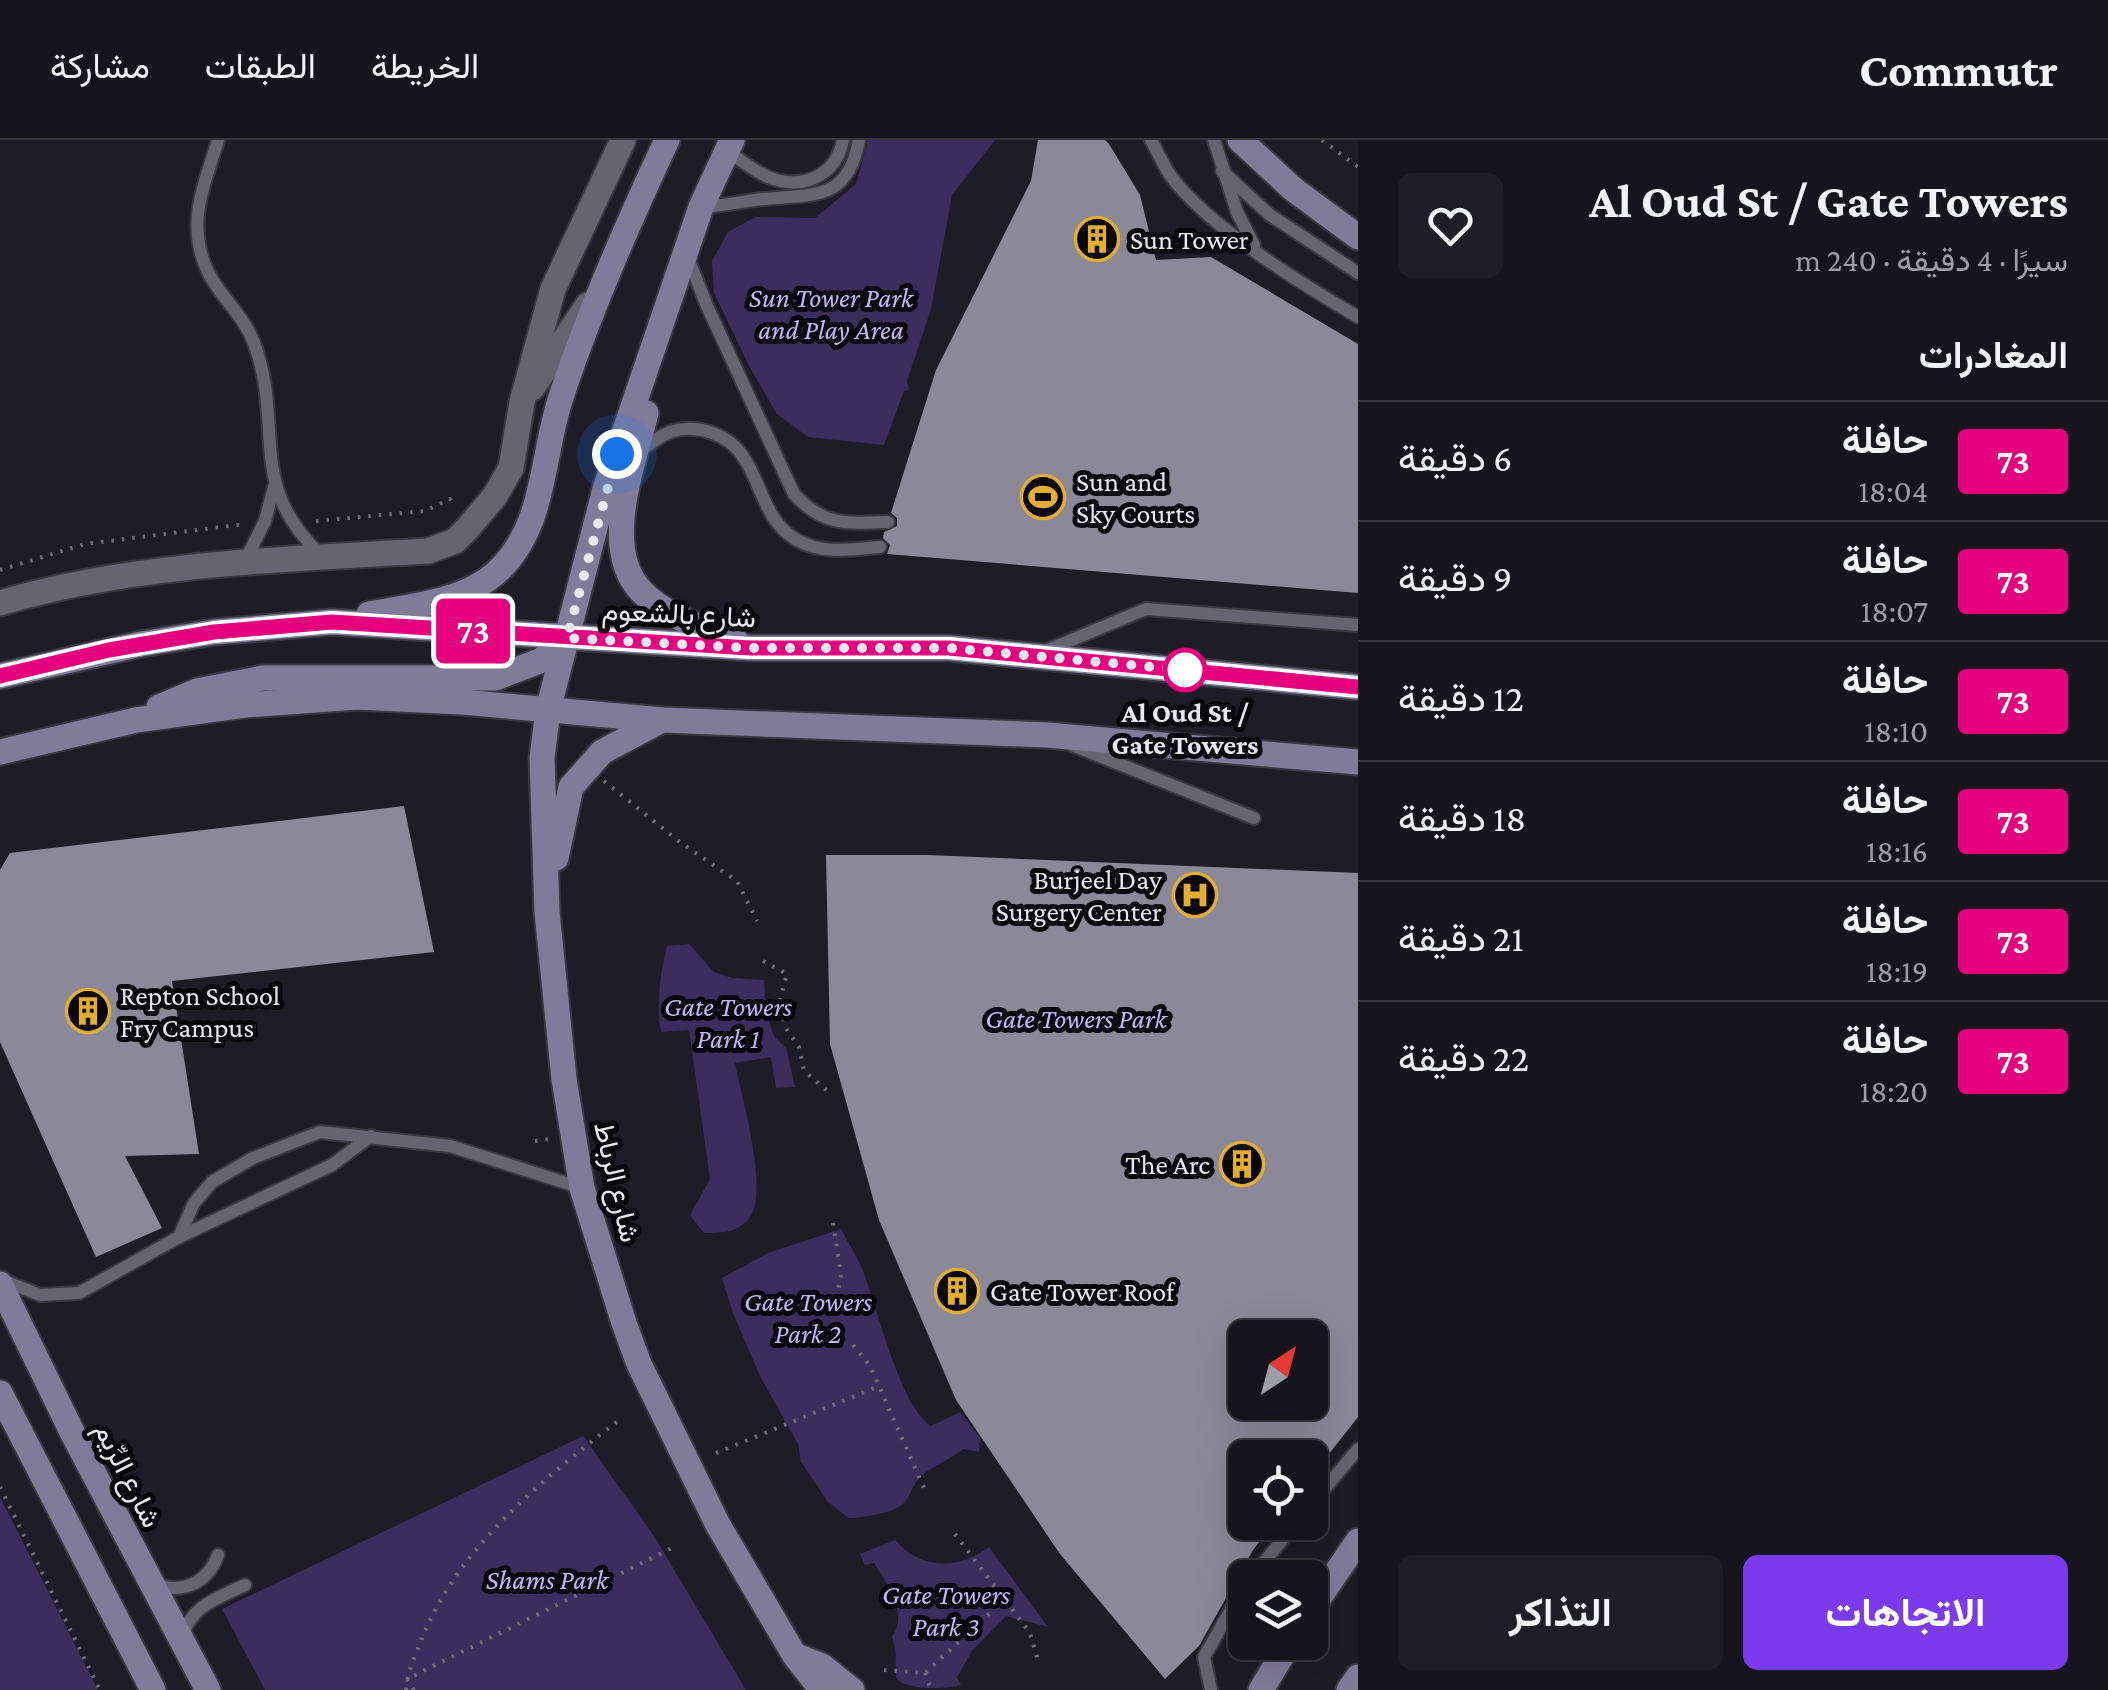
<!DOCTYPE html>
<html lang="ar">
<meta charset="utf-8">
<style>
:root{--surface:#16151d;--page:#1f1e26;--text:#f1f3f6;--muted:#9e9fa4;--line:#35343b;--accent:#7c3aed}
body{margin:0;font-family:"Crimson Pro",Vazirmatn,serif;background:var(--page);color:var(--text);direction:rtl;height:100vh;display:flex;flex-direction:column;font-size:38px;white-space:nowrap}
*{box-sizing:border-box;margin:0}
p{font-size:32px;color:var(--muted)}
.icon{flex:none;width:55px;height:55px;fill:none;stroke:currentColor;stroke-width:2;stroke-linecap:round;stroke-linejoin:round}
.map{position:relative;flex:1;overflow:hidden;direction:ltr}
.panel{display:flex;flex-direction:column;background:var(--surface);width:750px}
.panel>*{flex:none}
.badge{padding:0 20px;border-radius:8px;font-size:35px;line-height:65px}
.needle{width:65px;rotate:36deg}
.buttons{position:absolute;left:1228px;top:1180px;display:grid;gap:20px}
.buttons a{display:grid;place-items:center;width:100px;height:100px;border-radius:15px;background:var(--surface);box-shadow:0 10px 40px #0002,0 0 0 2px var(--line);font-size:50px}
.you{position:absolute;width:50px;height:50px;margin:-25px;border:8px solid #fff;border-radius:50%;background:#1a73e8;box-shadow:0 0 0 15px #1a73e833}
.map>.badge{position:absolute;translate:-50% -50%;box-shadow:0 0 0 5px #fff}
h2{padding:0 40px;font-size:38px;line-height:90px}
.round{display:grid;place-items:center;flex:none;width:105px;height:105px;border-radius:15px;background:var(--page)}
.overview{display:flex;align-items:center;justify-content:space-between;height:170px;padding:0 40px}
h1{font-size:48px;font-weight:700;line-height:75px}
.button{display:flex;gap:20px;margin-top:auto;padding:20px 40px}
.button a{flex:1;height:115px;border-radius:15px;background:var(--accent);color:#fff;font-size:40px;font-weight:700;line-height:115px;text-align:center}
.button a+a{background:var(--page);color:var(--text)}
ul{padding:0;list-style:none}
li{display:flex;align-items:center;gap:30px;height:120px;padding:0 40px;border-top:2px solid var(--line)}
li div{flex:1}
li b{display:block;font-size:38px}
li em{font-style:normal}
li .badge{min-width:110px;font-weight:700;text-align:center}
header{display:flex;align-items:center;gap:60px;box-sizing:border-box;height:140px;padding:0 50px;background:var(--surface);border-bottom:2px solid var(--line)}
header strong{font-size:48px}
nav{display:flex;gap:55px;margin-inline-start:auto;font-size:35px}
main{display:flex;flex:1;min-height:0}
.map>svg:first-child{display:block}
</style>
<header>
<strong>Commutr</strong>
<nav><a>الخريطة</a><a>الطبقات</a><a>مشاركة</a></nav>
</header>
<main>
<section class="panel">
<div class="overview"><div><h1>Al Oud St / Gate Towers</h1><p>سيرًا · 4 دقيقة · 240 m</p></div><a class="round"><svg class="icon" aria-label="heart" viewBox="0 0 24 24"><path d="M12 20l-8-8c-3-5 5-10 8-4 3-6 11-1 8 4z"/></svg></a></div>
<h2>المغادرات</h2>
<ul>
<li><span class="badge" style="background:#e6007e;color:#fff">73</span><div><b>حافلة</b><p>18:04</p></div><em>6 دقيقة</em></li>
<li><span class="badge" style="background:#e6007e;color:#fff">73</span><div><b>حافلة</b><p>18:07</p></div><em>9 دقيقة</em></li>
<li><span class="badge" style="background:#e6007e;color:#fff">73</span><div><b>حافلة</b><p>18:10</p></div><em>12 دقيقة</em></li>
<li><span class="badge" style="background:#e6007e;color:#fff">73</span><div><b>حافلة</b><p>18:16</p></div><em>18 دقيقة</em></li>
<li><span class="badge" style="background:#e6007e;color:#fff">73</span><div><b>حافلة</b><p>18:19</p></div><em>21 دقيقة</em></li>
<li><span class="badge" style="background:#e6007e;color:#fff">73</span><div><b>حافلة</b><p>18:20</p></div><em>22 دقيقة</em></li>
</ul>
<div class="button"><a>الاتجاهات</a><a>التذاكر</a></div>
</section>
<div class="map">
<svg width="1358" height="1550" viewBox="0 0 1358 1550">
<rect width="100%" height="100%" fill="#1e1c27"/>
<!-- green -->
<g fill="#3a2e5f">
<path d="M868,0H995L952,55L931,169L907,241L909,250L904,251L884,305L808,297L777,274L749,226L714,153L712,121L728,92L755,77L815,78L856,44Z"/>
<path d="M689,804L714,832L732,838L764,840L766,872L774,896L786,908L795,947L776,948L771,917L735,923C741,956 771,1055 748,1080C736,1093 720,1093 704,1093L690,1075L710,1039L689,890L661,892C656,863 660,835 667,806Z"/>
<path d="M841,1089C848,1103 857,1116 863,1131C877,1167 900,1266 931,1286L960,1272L980,1298L979,1312L963,1309C950,1320 934,1325 921,1336C912,1345 911,1355 904,1363C895,1373 861,1378 849,1378L828,1362L801,1322L798,1304L760,1236L733,1173L722,1138L768,1113Z"/>
<path d="M583,1296L654,1396L746,1550H265L222,1469Z"/>
<path d="M0,1357L98,1550H0Z"/>
<path d="M895,1400C921,1430 958,1430 989,1407L1048,1487L1006,1476L972,1511L957,1537L961,1545C945,1550 898,1550 896,1536C894,1519 899,1518 892,1497C909,1473 887,1445 874,1423L865,1425L860,1414Z"/>
</g>
<!-- building -->
<g fill="#8b8998" fill-rule="evenodd">
<path d="M1038,0H1105L1109,4L1140,55L1156,120L1211,117L1358,204V453L887,414L890,405L883,398L884,392L897,386V378L891,373L936,230L1031,41Z"/>
<path d="M404,666L434,812L172,841L199,1014L125,1016L162,1088L96,1117L0,902V730L10,713Z"/>
<path d="M826,715H928L1358,733V1277L1310,1338V1318H1245V1382H1275L1253,1410L1199,1506L1165,1539L1060,1414L956,1260L879,1080L830,904ZM1245,1198H1310V1262H1245Z"/>
</g>
<g fill="none" stroke-linecap="round" stroke-linejoin="round">
<defs>
<g id="lane">
<path d="M218,0C209,31 194,64 198,97C203,148 238,162 254,203C285,286 245,345 322,416"/>
<path d="M1151,0C1157,11 1163,24 1170,35C1208,87 1302,144 1358,177"/>
<path d="M1214,0L1237,72L1254,105"/>
<path d="M726,11C740,19 754,31 768,37C802,51 836,36 843,0"/>
<path d="M1222,31L1270,75L1358,133"/>
<path d="M701,67C723,66 743,61 764,59C815,54 848,61 859,0"/>
<path d="M688,118L707,166L794,354C824,387 847,383 888,382"/>
<path d="M638,312C648,306 659,296 670,292C697,283 729,294 744,318C763,346 764,381 797,400C823,415 851,409 880,407"/>
<path d="M245,421L265,381L274,347"/>
<path d="M1045,511L1146,469L1358,485"/>
<path d="M1072,605L1254,678"/>
<path d="M179,1097L332,1025L371,996"/>
<path d="M2,1140L40,1155L79,1153L179,1097L194,1063L212,1042L253,1018L320,992L450,1006L582,1048"/>
<path d="M1310,1366L1358,1309"/>
<path d="M1251,1438L1297,1382"/>
<path d="M152,1442C180,1456 207,1444 218,1415"/>
<path d="M181,1499C191,1466 215,1459 245,1445"/>
<path d="M1211,1550L1204,1517L1245,1445"/>
</g>
<g id="street">
<path d="M532,248L588,165"/>
<path d="M0,463C133,423 289,419 428,411L455,401L467,389L495,356L511,328L522,262L553,149L623,0"/>
</g>
<g id="secondary">
<path d="M732,0L701,67L605,349L548,570L542,618L547,772L564,939L582,1048L624,1183L639,1224L718,1385L795,1516L822,1550"/>
<path d="M1240,0L1293,49L1358,97"/>
<path d="M646,273C634,323 600,408 641,451C664,476 706,489 737,502"/>
<path d="M369,474C411,466 465,462 498,431C547,385 541,314 562,254C591,167 628,83 667,0"/>
<path d="M0,536L141,504L214,492L332,482L750,508H949L1358,547"/>
<path d="M159,567L197,551L263,538H495L542,520L567,498"/>
<path d="M0,612L136,580L245,565L357,557L462,562L663,580L1047,595L1358,622"/>
<path d="M556,718L571,647L602,612L660,581"/>
<path d="M0,1144L73,1294L208,1550"/>
<path d="M0,1253L153,1550"/>
<path d="M1310,1471L1358,1401"/>
<path d="M802,1518L822,1526L852,1550"/>
<path d="M1261,1550L1290,1502"/>
<path d="M1349,1550L1358,1537"/>
</g>
</defs>
<!-- lane casing -->
<use href="#lane" stroke="#3a3841" stroke-width="16"/>
<!-- street casing -->
<use href="#street" stroke="#3a3841" stroke-width="29"/>
<!-- secondary casing -->
<use href="#secondary" stroke="#3a3841" stroke-width="29"/>
<!-- path -->
<g stroke="#706f79" stroke-width="4" stroke-dasharray="2.5 8" stroke-linecap="butt">
<path d="M1322,0L1358,27"/>
<path d="M316,381L425,371L450,359L454,366"/>
<path d="M0,430L85,404L237,385L245,387"/>
<path d="M604,641L681,703L737,741L757,781"/>
<path d="M763,821L787,834L780,860L785,887L799,907L804,931L831,954"/>
<path d="M594,994L611,992"/>
<path d="M535,1001L550,999"/>
<path d="M833,1083L841,1134L835,1168"/>
<path d="M853,1205L870,1226L924,1348"/>
<path d="M716,1313L879,1246"/>
<path d="M0,1347L100,1550"/>
<path d="M955,1394L1030,1493L1039,1524"/>
<path d="M884,1530L925,1533L1004,1460"/>
<path d="M925,1533L931,1550"/>
<path d="M406,1550C407,1535 413,1521 419,1506C455,1409 540,1342 619,1280"/>
<path d="M414,1550L407,1539L676,1406"/>
</g>
<!-- lane -->
<use href="#lane" stroke="#666471" stroke-width="12"/>
<!-- street -->
<use href="#street" stroke="#666471" stroke-width="25"/>
<!-- secondary -->
<use href="#secondary" stroke="#817b9a" stroke-width="25"/>
</g>
<g fill="none" stroke-linecap="round" stroke-linejoin="round">
<defs>
<path id="line" d="M0,536L109,510L214,492L332,482L750,508H949L1358,547"/>
</defs>
<!-- line casing -->
<use href="#line" stroke="#fff" stroke-width="22"/>
<!-- line -->
<use href="#line" stroke="#e6007e" stroke-width="15"/>
<!-- walk -->
<path stroke="#e9e8f0" stroke-width="10" stroke-dasharray="0 18" d="M617,314L567,498L750,508H949L1185,530"/>
</g>
<!-- icons -->
<defs>
<symbol id="building-ring" viewBox="-11 -11 22 22"><circle r="9.5" fill="#08070c" stroke="#e4ae35" stroke-width="1.5"/><path d="M-4-6H4V6H1V3H-1V6H-4ZM-2.5-4.3h1.7v1.8h-1.7ZM.8-4.3h1.7v1.8H.8ZM-2.5-1h1.7V.8h-1.7ZM.8-1h1.7V.8H.8Z" fill="#e4ae35"/></symbol>
<symbol id="stadium-ring" viewBox="-11 -11 22 22"><circle r="9.5" fill="#08070c" stroke="#e4ae35" stroke-width="1.5"/><path d="M0-5a6.5 5 0 1 0 0 10a6.5 5 0 1 0 0-10ZM-3.5-1.8h7v3.6h-7Z" fill="#e4ae35"/></symbol>
<symbol id="hospital-ring" viewBox="-11 -11 22 22"><circle r="9.5" fill="#08070c" stroke="#e4ae35" stroke-width="1.5"/><path d="M-5-5h3v3.5h4V-5h3V5h-3V1.5h-4V5h-3Z" fill="#e4ae35"/></symbol>
</defs>
<g fill-rule="evenodd">
<use href="#building-ring" x="1072" y="74" width="50" height="50"/>
<use href="#stadium-ring" x="1018" y="332" width="50" height="50"/>
<use href="#hospital-ring" x="1170" y="730" width="50" height="50"/>
<use href="#building-ring" x="63" y="846" width="50" height="50"/>
<use href="#building-ring" x="1217" y="999" width="50" height="50"/>
<use href="#building-ring" x="932" y="1126" width="50" height="50"/>
</g>
<!-- markers -->
<circle fill="#fff" stroke="#e6007e" stroke-width="5" cx="1185" cy="530" r="20"/>
<g text-anchor="middle" dominant-baseline="central" stroke-width="10" stroke-linejoin="round" paint-order="stroke">
<!-- poi labels -->
<g font-size="28" fill="#e9e8f0" stroke="#08070c" text-anchor="start">
<text x="1130" y="99">Sun Tower</text>
<text x="1076" y="341">Sun and<tspan x="1076" dy="32">Sky Courts</tspan></text>
<text x="1162" y="739" text-anchor="end">Burjeel Day<tspan x="1162" dy="32">Surgery Center</tspan></text>
<text x="120" y="855">Repton School<tspan x="120" dy="32">Fry Campus</tspan></text>
<text x="1210" y="1024" text-anchor="end">The Arc</text>
<text x="990" y="1151">Gate Tower Roof</text>
</g>
<!-- park labels -->
<g font-size="28" font-style="italic" fill="#c2b5f8" stroke="#08070c">
<text x="831" y="157">Sun Tower Park<tspan x="831" dy="32">and Play Area</tspan></text>
<text x="728" y="866">Gate Towers<tspan x="728" dy="32">Park 1</tspan></text>
<text x="1076" y="878">Gate Towers Park</text>
<text x="808" y="1161">Gate Towers<tspan x="808" dy="32">Park 2</tspan></text>
<text x="547" y="1439">Shams Park</text>
<text x="946" y="1454">Gate Towers<tspan x="946" dy="32">Park 3</tspan></text>
</g>
<!-- street labels -->
<g font-size="28" fill="#e9e8f0" stroke="#08070c">
<text transform="translate(679 474) rotate(3)">شارع بالشعوم</text>
<text transform="translate(617 1042) rotate(77)">شارع الرباط</text>
<text transform="translate(128 1335) rotate(63)">شارع الرِّيم</text>
</g>
<!-- stop labels -->
<g font-size="28" font-weight="bold" fill="#e9e8f0" stroke="#08070c">
<text x="1185" y="572">Al Oud St /<tspan x="1185" dy="32">Gate Towers</tspan></text>
</g>
</g>
</svg>
<div class="buttons">
<a><svg class="needle" viewBox="-14 -14 28 28"><path d="M0-13l5 13h-10z" fill="#e53935"/><path d="M0 13l5-13h-10z" fill="#9e9fa4"/></svg></a>
<a><svg class="icon" aria-label="locate" viewBox="0 0 24 24"><circle cx="12" cy="12" r="6"/><path d="M12 2v4M12 18v4M2 12h4M18 12h4"/></svg></a>
<a><svg class="icon" aria-label="layers" viewBox="0 0 24 24"><path d="M12 4l9 5-9 5-9-5zM3 14l9 5 9-5"/></svg></a>
</div>
<div class="you" style="left:617px;top:314px"></div>
<b class="badge" style="left:473px;top:491px;background:#e6007e;color:#fff">73</b>
</div>
</main>
